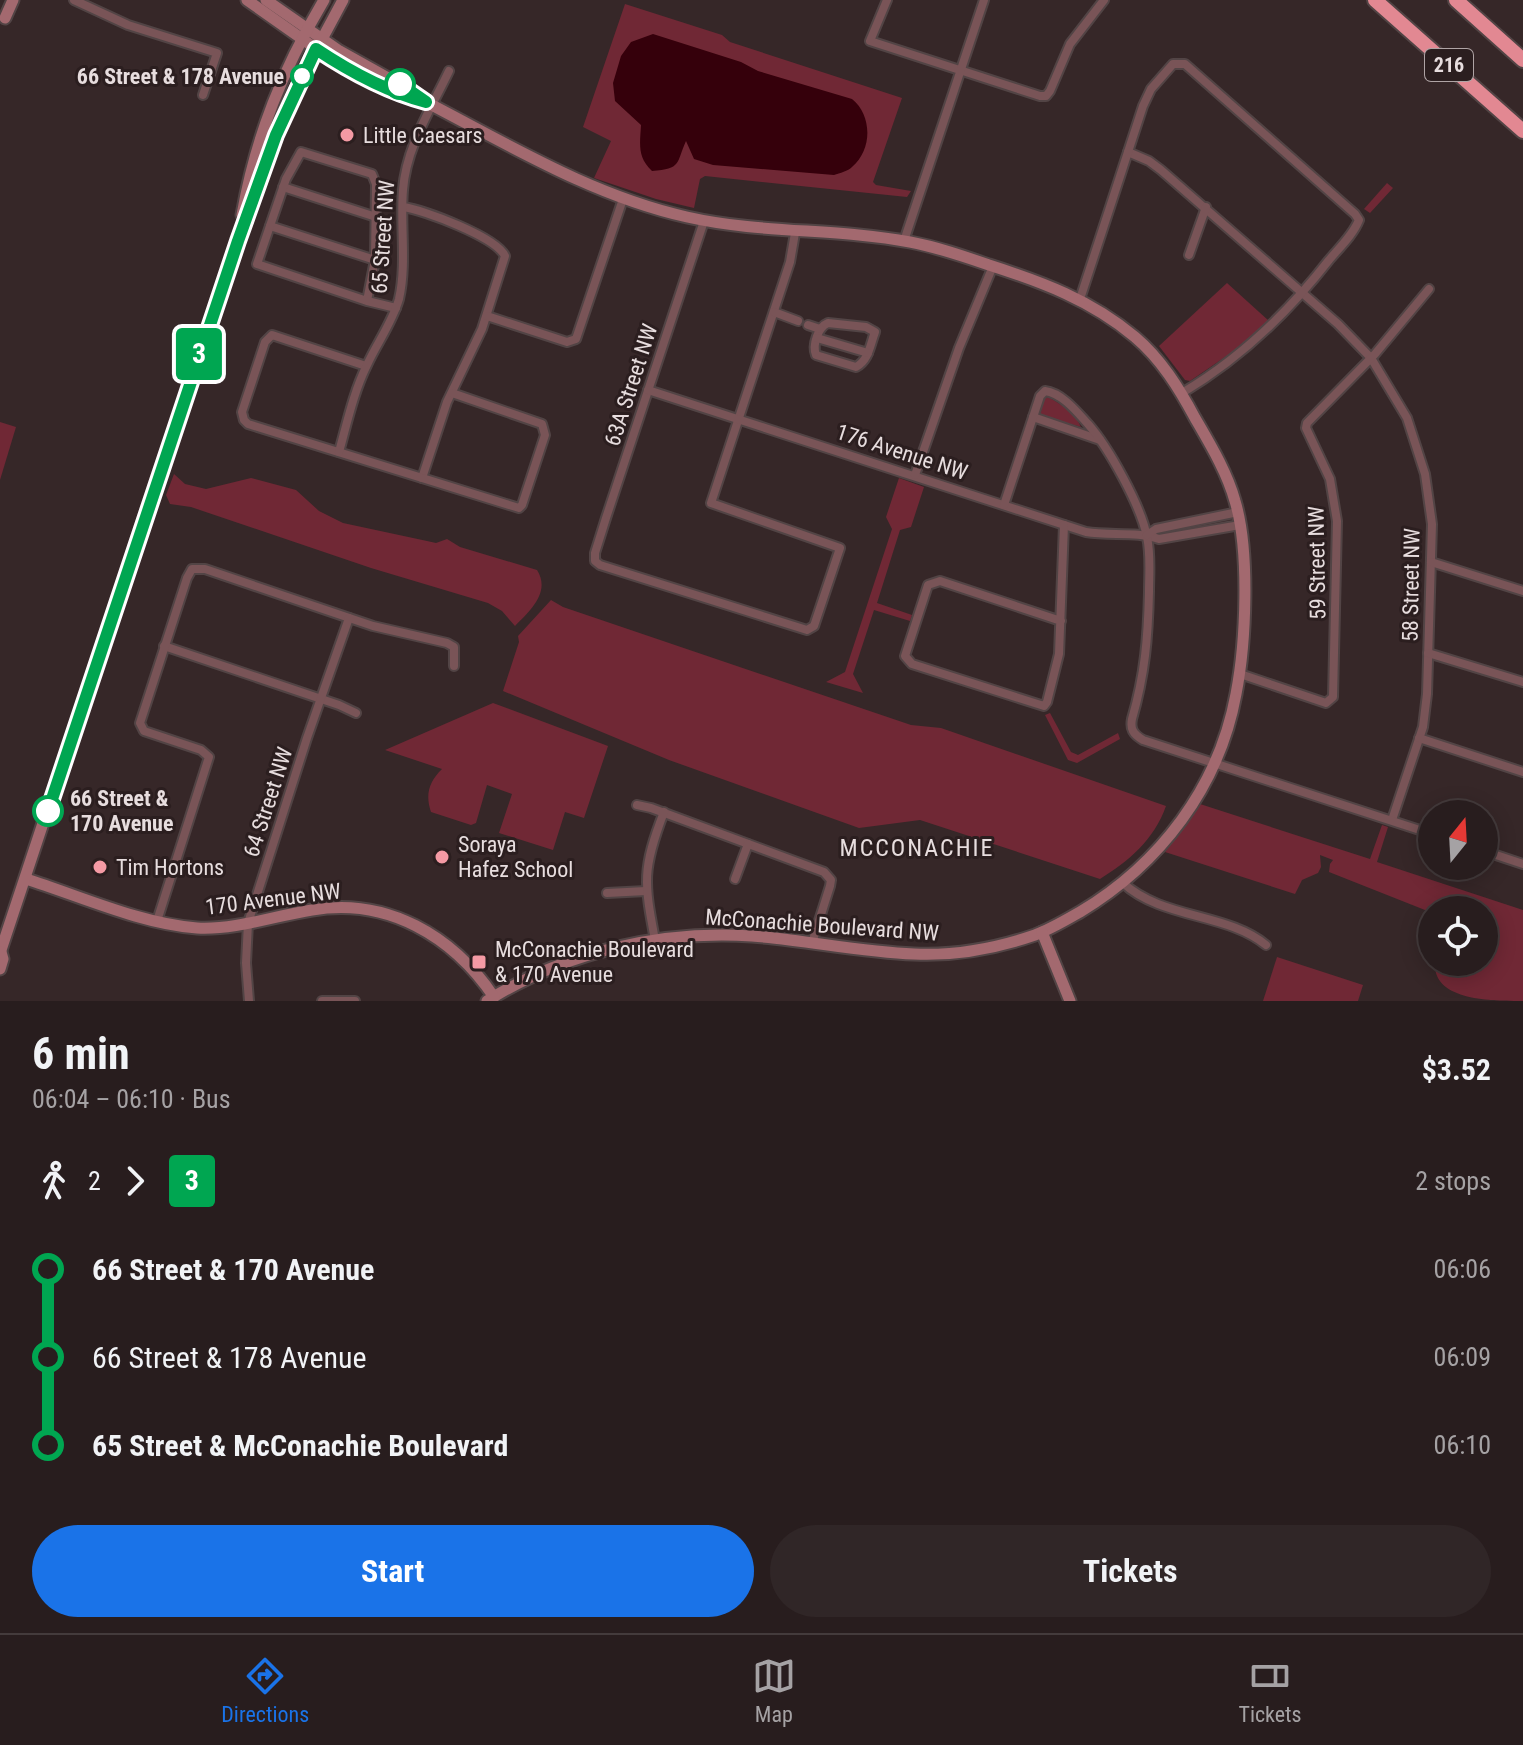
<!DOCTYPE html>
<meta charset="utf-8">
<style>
:root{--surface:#281d1e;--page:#302627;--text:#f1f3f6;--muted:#a5a2a4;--line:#443b3c;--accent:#1a73e8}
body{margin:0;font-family:"Roboto Condensed",sans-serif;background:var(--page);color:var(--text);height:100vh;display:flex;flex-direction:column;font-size:30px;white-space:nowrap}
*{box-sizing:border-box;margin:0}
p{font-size:26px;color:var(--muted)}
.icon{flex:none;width:44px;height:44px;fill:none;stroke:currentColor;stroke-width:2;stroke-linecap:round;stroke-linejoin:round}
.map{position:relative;height:1001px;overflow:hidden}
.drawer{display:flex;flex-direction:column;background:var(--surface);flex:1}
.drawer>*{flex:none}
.badge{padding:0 16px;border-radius:6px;font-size:28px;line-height:52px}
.needle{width:52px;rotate:18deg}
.fabs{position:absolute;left:1418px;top:800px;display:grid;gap:16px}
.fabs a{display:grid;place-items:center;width:80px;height:80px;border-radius:50%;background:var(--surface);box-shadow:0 4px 20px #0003,0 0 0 2px var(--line);font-size:40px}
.map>.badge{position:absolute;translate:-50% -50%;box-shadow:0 0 0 4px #fff}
.legs{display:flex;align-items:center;gap:12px;height:88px;padding:0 32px;font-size:26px}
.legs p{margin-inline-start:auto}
.summary{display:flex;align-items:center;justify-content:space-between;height:136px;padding:0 32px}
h1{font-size:44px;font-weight:700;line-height:60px}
.cta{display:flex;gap:16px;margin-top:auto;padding:16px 32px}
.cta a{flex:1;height:92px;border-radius:48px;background:var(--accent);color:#fff;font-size:32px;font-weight:700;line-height:92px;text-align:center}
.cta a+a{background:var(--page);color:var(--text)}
ul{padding:0 32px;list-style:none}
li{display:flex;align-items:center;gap:28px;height:88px;font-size:30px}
li i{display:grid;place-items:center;width:12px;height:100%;margin:0 10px;background:currentColor}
li i::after{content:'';width:20px;height:20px;margin:-10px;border:6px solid;border-radius:50%;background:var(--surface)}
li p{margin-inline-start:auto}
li:first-child i{background:linear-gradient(#0000 50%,currentColor 0)}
li:last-child i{background:linear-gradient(currentColor 50%,#0000 0)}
.tabs{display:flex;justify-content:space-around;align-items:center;height:112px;border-top:2px solid var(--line);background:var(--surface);font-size:22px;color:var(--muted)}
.tabs a{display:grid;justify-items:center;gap:4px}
.tabs .selected{color:var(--accent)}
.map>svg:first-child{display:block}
</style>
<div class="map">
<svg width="1523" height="1001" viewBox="0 0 1523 1001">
<rect width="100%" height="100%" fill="#362728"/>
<!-- green -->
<g fill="#702835">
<path d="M625,4L722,35L730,42L902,98L873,182L876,185L911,191L907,197L705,176L700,179L694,208L656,199L594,178L611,141L583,127Z"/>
<path d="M1387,183L1393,188L1370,213L1364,209Z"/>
<path d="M1227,283L1269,321L1231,353L1190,381L1185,380L1159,346Z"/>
<path d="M1048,397C1060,403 1076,414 1081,427L1040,415L1044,399Z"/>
<path d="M0,422L16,427L0,480Z"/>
<path d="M174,474L185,484L206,489L251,478L296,490L319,511L343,523L427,541L436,543L447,539L460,547L537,570C551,592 530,611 515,626L502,611L488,603L371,568L191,507L170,504L166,495Z"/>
<path d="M899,478L924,487L911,527L900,530L877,603L912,615L910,621L874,610L853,674L863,693L826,682L845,672L892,529L886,517Z"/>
<path d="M551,600L563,607L911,725L941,728L1166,806C1154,840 1129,861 1100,879L920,820L859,828L669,760L503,691L519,642L518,636Z"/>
<path d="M493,703L608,746L584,818L565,812L553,850L499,833L512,794L487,785L476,823L471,825L431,812C425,794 429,782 442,769L385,750Z"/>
<path d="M1050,713L1071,752L1078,755L1118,733L1120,739L1077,763L1068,760L1045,715Z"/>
<path d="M1200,804L1370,859L1382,825L1388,827L1377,862L1523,910V1001C1491,1001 1432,1001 1435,962H1484V910H1432V946L1429,933L1430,912L1329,872L1330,864L1333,860L1320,855L1321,867L1318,873L1302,880L1295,894L1165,852Z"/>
<path d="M1277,957L1363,985L1358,1001H1263Z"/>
</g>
<!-- water -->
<path fill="#35000b" d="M653,34L741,62L758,71L852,99C872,115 873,149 852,167C848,171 840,173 834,175L713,165L694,159L686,141C676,163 682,169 652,171C637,157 640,144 641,125L615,101L613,83L621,56L631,42Z"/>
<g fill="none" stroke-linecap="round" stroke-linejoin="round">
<defs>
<g id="street">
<path d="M74,0L128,25L217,53L203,95"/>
<path d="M887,0L870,41L1040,96H1046L1050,91L1070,44L1104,0"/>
<path d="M1128,152L1149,161L1161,170L1338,324L1371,358L1407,418L1425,474L1432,524L1427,694L1423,727L1392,820"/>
<path d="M283,187L376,217"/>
<path d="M403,207C424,210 496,237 505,256L482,329L447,402L422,478"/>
<path d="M704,221L606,518L595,553V561L600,565L807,630L814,626L840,548L711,503L790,262L795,233"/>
<path d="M270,226L375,260"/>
<path d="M904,241L984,0"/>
<path d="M1189,255L1206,207"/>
<path d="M1080,299L1143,106L1151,89L1173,64H1185L1355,214L1359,220C1353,235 1339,248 1329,260C1287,314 1241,358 1182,393"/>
<path d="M367,301L375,260L376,184L372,174L301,152L286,179L257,264L367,301L396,308"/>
<path d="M774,312L798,321"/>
<path d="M487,316L567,342L576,339L623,199"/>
<path d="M828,323L866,327L875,332C870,345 869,360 856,367L816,355C812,345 818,327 828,323Z"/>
<path d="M808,325L820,329"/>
<path d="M817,338L868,353"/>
<path d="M366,366L272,335L265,342L242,412L244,420L248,424L519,508L522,505L545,435L542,424L452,393"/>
<path d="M648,390L1086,532C1110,536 1137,531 1159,539L1240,525"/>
<path d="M1033,417L1100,440"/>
<path d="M339,452C347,423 354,391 367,365C377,343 392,323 399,299C407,264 400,225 403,190C406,147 431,109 449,71"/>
<path d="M915,475L959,348L993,266"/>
<path d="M1004,505L1040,396L1045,391C1062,393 1077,412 1088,424C1109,448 1141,506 1147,537C1151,555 1149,574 1149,592C1148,638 1145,674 1132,719C1130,729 1133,734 1143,740L1432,834"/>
<path d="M1147,535L1156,529L1238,512"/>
<path d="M1431,562L1523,591"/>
<path d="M1061,621L940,581L928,585L905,656L912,664L1044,706L1047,702L1059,654L1064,525"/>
<path d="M164,646L339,705L356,713"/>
<path d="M1428,653L1523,682"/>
<path d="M1240,674L1326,703L1333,697L1337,521L1330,479L1306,428L1307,423L1375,354L1429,289"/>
<path d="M1419,738L1523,772"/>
<path d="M637,805L651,808L824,872L831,880L830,886L812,943"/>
<path d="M1484,851L1523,864"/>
<path d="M735,879L748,844"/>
<path d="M1123,883C1162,919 1228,913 1266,945"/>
<path d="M607,893L646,891"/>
<path d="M157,921L209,757L201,750L144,731L140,723L187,578L192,569H205L373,626L447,643L454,647V666"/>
<path d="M655,940C644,882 642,869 664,812"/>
<path d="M249,1001L246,963L248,923L307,738L349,618"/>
<path d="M322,1001H355"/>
</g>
<g id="secondary">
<path d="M247,0L325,55L407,96"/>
<path d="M266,0L338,50L415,93L426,102C511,146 593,196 687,217C762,234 837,228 910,242C937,247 963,256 989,265C1042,282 1091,300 1135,337C1161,359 1179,388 1195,418C1210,444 1227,472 1235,501C1250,551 1246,643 1236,694C1219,787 1160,864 1080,912C1066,920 1051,929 1035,935C997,948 955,956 914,954C860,952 806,940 752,936C661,930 565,952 487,1001"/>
<path d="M5,18L13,0"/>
<path d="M242,215C256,135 283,69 324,0"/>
<path d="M26,879C80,896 141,924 197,928C236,930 274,916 312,910C387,897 453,936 494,997"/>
<path d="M1042,932L1070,1001"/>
<path d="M0,953L159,473L269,155L298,84L343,0"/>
<path d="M0,969L3,959L1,952"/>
</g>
<g id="highway">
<path d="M1375,0L1523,131"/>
<path d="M1456,0L1523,60"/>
</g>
</defs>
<!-- street casing -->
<use href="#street" stroke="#524445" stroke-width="12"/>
<!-- secondary casing -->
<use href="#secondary" stroke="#524445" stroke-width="15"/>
<!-- highway casing -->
<use href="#highway" stroke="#524445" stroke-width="18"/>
<!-- street -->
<use href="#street" stroke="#795457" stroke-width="8"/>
<!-- secondary -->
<use href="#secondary" stroke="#a3696f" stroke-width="11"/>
<!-- highway -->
<use href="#highway" stroke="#e28892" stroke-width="14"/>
</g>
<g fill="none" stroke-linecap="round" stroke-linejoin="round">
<defs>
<path id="line-1" d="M48,811L238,241L276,135L316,49C349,71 388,92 426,102L400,84"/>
</defs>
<!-- line-1 casing -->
<use href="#line-1" stroke="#fff" stroke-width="18"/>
<!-- line-1 -->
<use href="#line-1" stroke="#00a651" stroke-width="12"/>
</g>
<!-- markers -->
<g fill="#fff" stroke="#00a651" stroke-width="4">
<circle cx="302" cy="76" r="10"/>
<circle cx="400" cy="84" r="14"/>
<circle cx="48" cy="811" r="14"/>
</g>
<g fill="#f49aa4" stroke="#2b1e1f" stroke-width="3">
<circle cx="347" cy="135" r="8"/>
<circle cx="442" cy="857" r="8"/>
<circle cx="100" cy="867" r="8"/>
<rect x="471" y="954" width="16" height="16" rx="4"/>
</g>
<g text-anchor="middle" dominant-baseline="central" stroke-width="6" stroke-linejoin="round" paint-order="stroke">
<!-- shield labels -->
<rect fill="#2b1e1f" stroke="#afa4a5" stroke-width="2" x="1425" y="49" width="48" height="32" rx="6"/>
<g font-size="20" font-weight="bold" fill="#e7ddde">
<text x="1449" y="65">216</text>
</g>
<!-- stop labels -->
<g font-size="22" font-weight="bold" fill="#e7ddde" stroke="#2b1e1f" text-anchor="end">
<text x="284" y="76">66 Street &amp; 178 Avenue</text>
<text x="70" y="798" text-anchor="start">66 Street &amp;<tspan x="70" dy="25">170 Avenue</tspan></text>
</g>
<!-- poi labels -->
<g font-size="22" fill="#e7ddde" stroke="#2b1e1f" text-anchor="start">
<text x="363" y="135">Little Caesars</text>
<text x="458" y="844">Soraya<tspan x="458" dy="25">Hafez School</tspan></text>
<text x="116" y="867">Tim Hortons</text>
<text x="495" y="949">McConachie Boulevard<tspan x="495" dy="25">&amp; 170 Avenue</tspan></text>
</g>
<!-- street labels -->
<g font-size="22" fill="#e7ddde" stroke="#2b1e1f">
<text transform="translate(383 237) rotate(-86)">65 Street NW</text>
<text transform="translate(631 385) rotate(-72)">63A Street NW</text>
<text transform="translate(902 452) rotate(18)">176 Avenue NW</text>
<text transform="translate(1317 563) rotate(-91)">59 Street NW</text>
<text transform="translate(1411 585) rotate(-89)">58 Street NW</text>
<text transform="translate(268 802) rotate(-72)">64 Street NW</text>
<text transform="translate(273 899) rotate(-7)">170 Avenue NW</text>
<text transform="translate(822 925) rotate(4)">McConachie Boulevard NW</text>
</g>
<!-- neighbourhood labels -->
<g font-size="24" letter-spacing="2" fill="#e7ddde" stroke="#2b1e1f">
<text x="917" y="848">MCCONACHIE</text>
</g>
</g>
</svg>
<div class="fabs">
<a><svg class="needle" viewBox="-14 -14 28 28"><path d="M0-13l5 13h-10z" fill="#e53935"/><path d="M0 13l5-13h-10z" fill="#a5a2a4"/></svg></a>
<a><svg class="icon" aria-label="locate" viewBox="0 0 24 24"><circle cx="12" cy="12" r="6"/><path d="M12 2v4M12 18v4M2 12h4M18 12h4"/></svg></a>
</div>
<b class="badge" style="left:199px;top:354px;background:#00a651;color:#fff">3</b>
</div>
<section class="drawer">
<div class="summary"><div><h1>6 min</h1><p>06:04 – 06:10 · Bus</p></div><b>$3.52</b></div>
<div class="legs"><svg class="icon" aria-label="walk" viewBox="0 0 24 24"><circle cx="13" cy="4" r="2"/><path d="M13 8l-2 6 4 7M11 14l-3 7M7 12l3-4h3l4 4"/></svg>2<svg class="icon" aria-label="forward" viewBox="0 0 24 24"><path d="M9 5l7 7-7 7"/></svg><b class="badge" style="background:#00a651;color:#fff">3</b><p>2 stops</p></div>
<ul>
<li><i style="color:#00a651"></i><b>66 Street &amp; 170 Avenue</b><p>06:06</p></li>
<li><i style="color:#00a651"></i><span>66 Street &amp; 178 Avenue</span><p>06:09</p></li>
<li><i style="color:#00a651"></i><b>65 Street &amp; McConachie Boulevard</b><p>06:10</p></li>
</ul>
<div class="cta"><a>Start</a><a>Tickets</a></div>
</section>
<nav class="tabs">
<a class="selected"><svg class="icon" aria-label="directions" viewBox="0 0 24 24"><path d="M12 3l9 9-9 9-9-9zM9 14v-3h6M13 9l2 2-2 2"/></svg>Directions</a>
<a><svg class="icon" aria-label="map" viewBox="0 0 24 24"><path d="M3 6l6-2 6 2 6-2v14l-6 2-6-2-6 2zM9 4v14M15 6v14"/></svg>Map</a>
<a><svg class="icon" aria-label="tickets" viewBox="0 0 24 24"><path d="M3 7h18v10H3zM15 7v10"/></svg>Tickets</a>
</nav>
